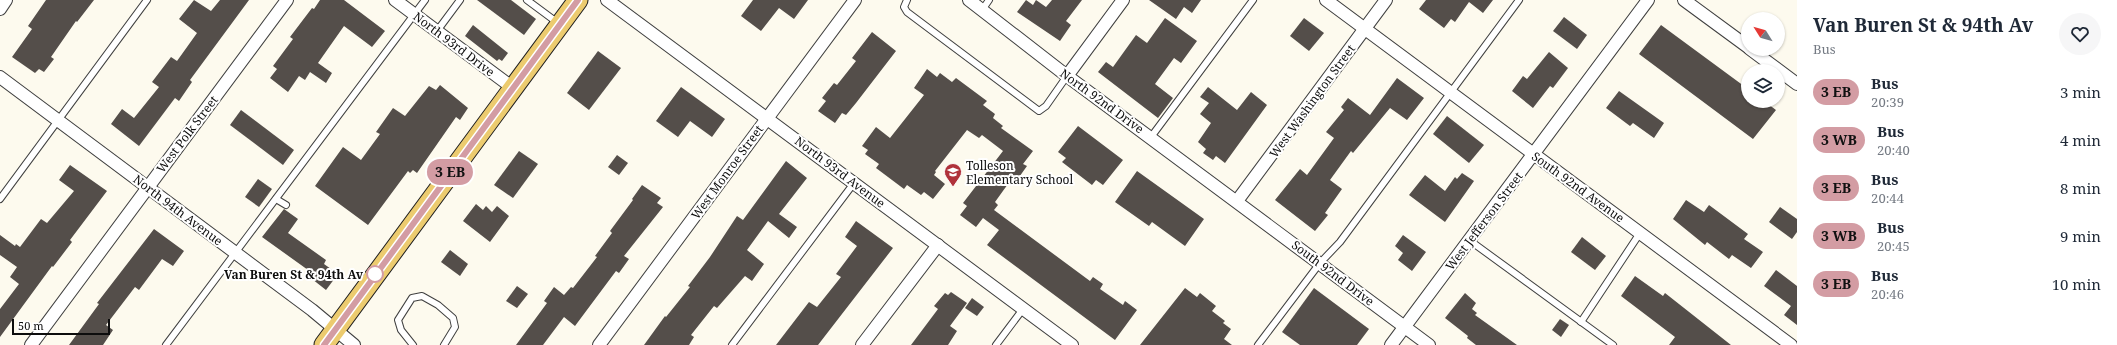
<!DOCTYPE html>
<style>
:root{--surface:#fff;--page:#f6f6f7;--text:#1f2937;--muted:#747a83}
body{margin:0;font-family:"Noto Serif",serif;background:var(--page);color:var(--text);height:100vh;display:flex;flex-direction:column;font-size:15px;white-space:nowrap}
*{box-sizing:border-box;margin:0}
p{font-size:13px;color:var(--muted)}
.icon{flex:none;width:22px;height:22px;fill:none;stroke:currentColor;stroke-width:2;stroke-linecap:round;stroke-linejoin:round}
.map{position:relative;flex:1;overflow:hidden}
.panel{display:flex;flex-direction:column;background:var(--surface);width:320px}
.panel>*{flex:none}
.badge{padding:0 8px;border-radius:13px;font-size:14px;line-height:26px}
.needle{width:26px;rotate:307deg}
.fabs{position:absolute;left:1741px;top:12px;display:grid;gap:8px}
.fabs a{display:grid;place-items:center;width:44px;height:44px;border-radius:50%;background:var(--surface);box-shadow:0 1px 3px #0004;font-size:20px}
.scale{position:absolute;left:12px;bottom:10px;width:98px;box-sizing:border-box;padding-left:4px;border:2px solid #0d0d0d;border-top:0;font-size:11px;line-height:14px;white-space:nowrap;color:#0d0d0d;-webkit-text-stroke:3px #fff;paint-order:stroke}
.map>.badge{position:absolute;translate:-50% -50%;box-shadow:0 0 0 2px #fff}
.round{display:grid;place-items:center;flex:none;width:42px;height:42px;border-radius:21px;background:var(--page)}
.overview{display:flex;align-items:center;justify-content:space-between;height:68px;padding:0 16px}
h1{font-size:19px;font-weight:700;line-height:30px}
ul{padding:0;list-style:none}
li{display:flex;align-items:center;gap:12px;height:48px;padding:0 16px}
li div{flex:1}
li b{display:block;font-size:15px}
li em{font-style:normal}
li .badge{min-width:44px;font-weight:700;text-align:center}
main{display:flex;flex:1;min-height:0}
.map>svg:first-child{display:block}
</style>
<main>
<div class="map">
<svg width="1797" height="345" viewBox="0 0 1797 345">
<rect width="100%" height="100%" fill="#fdfaee"/>
<!-- building -->
<g fill="#544e4a">
<path d="M46,0H94L77,22L76,21L51,57L54,59L44,72L39,69L35,73L12,57L32,29L28,26Z"/>
<path d="M194,0L211,11L220,0H249L190,80L192,82L179,101L175,98L139,146L111,124L122,109L134,118L159,87L152,82L171,57L177,61L197,33L179,19Z"/>
<path d="M320,0H344L385,31L372,47L344,26L318,63L332,73L326,83L310,72L305,80L299,76L288,92L270,78L277,69L273,66L293,39L290,37L312,8L314,9Z"/>
<path d="M477,0H511L536,19L524,35Z"/>
<path d="M753,0H808L794,19L779,8L761,31L741,16Z"/>
<path d="M1026,0L1033,5L1036,0L1046,7L1052,0H1082L1066,21L1071,25L1060,41L1017,12Z"/>
<path d="M1149,0H1201L1192,13L1184,7L1176,19Z"/>
<path d="M1426,0H1493L1483,13L1469,2L1455,22L1451,19L1444,28L1419,9Z"/>
<path d="M1564,17L1587,35L1577,49L1553,31Z"/>
<path d="M1165,18L1197,41L1181,63L1174,58L1155,84L1173,98L1158,118L1098,72L1106,62L1113,67L1136,35L1147,43Z"/>
<path d="M1304,18L1324,33L1309,51L1290,36Z"/>
<path d="M473,25L508,53L502,61L499,59L497,61L465,36Z"/>
<path d="M1661,25L1748,89V101H1764L1776,110L1753,139L1639,54Z"/>
<path d="M872,32L896,51L856,103L846,115L842,113L835,123L818,111L826,101L822,98L834,83L837,85L856,61L852,58Z"/>
<path d="M598,51L621,68L589,110L567,93Z"/>
<path d="M1549,52L1568,68L1553,88L1550,86L1533,108L1512,91L1523,76L1527,79Z"/>
<path d="M927,69L937,77L940,73L952,82L956,78L987,101L983,105L995,114L993,118L1003,126L1001,128L1033,151L1023,164L1027,166L1017,180L1013,177L995,202L998,205L994,210L1090,281L1093,277L1103,284L1100,289L1123,305L1125,301L1137,310L1115,340L987,245L999,230L983,218L976,227L960,215L967,206L963,203L1003,151L982,135L979,138L967,130L935,171L936,172L934,175L945,184L933,199L924,192L921,195L907,185L904,189L876,168L879,164L865,154L868,150L862,146L876,127L890,138L924,95L914,88Z"/>
<path d="M1397,78L1424,98L1407,120L1390,108L1353,153L1351,151L1330,180L1342,189L1325,213L1328,215L1315,231L1275,200L1300,169L1307,175L1334,138L1326,132L1344,110L1341,107L1348,98L1370,115Z"/>
<path d="M440,85L468,108L460,120L456,117L417,173L413,170L410,173L408,171L368,225L315,186L343,147L361,160L380,134L376,132L393,108L405,116L429,86L436,90Z"/>
<path d="M681,87L725,119L712,137L690,121L678,137L656,121Z"/>
<path d="M1208,87L1237,110L1251,92L1267,105L1225,163L1216,156L1213,160L1203,153L1206,149L1198,142L1211,123L1200,114L1209,103L1200,97Z"/>
<path d="M1619,91L1664,123L1654,138L1633,123L1630,126L1606,108Z"/>
<path d="M241,110L294,150L283,165L230,125Z"/>
<path d="M1447,116L1484,145L1469,163L1433,134Z"/>
<path d="M1078,126L1123,160L1103,185L1096,180L1092,185L1062,162L1066,158L1058,152Z"/>
<path d="M519,151L538,164L513,198L494,185Z"/>
<path d="M617,155L628,163L619,175L608,167Z"/>
<path d="M786,161L807,178L779,214L797,227L789,238L768,221L747,250L764,264L752,281L745,276L717,308L714,306L691,335L694,337L689,345H644L665,316L666,317L690,287L688,286L710,257L737,216L743,220Z"/>
<path d="M70,165L107,191L70,240L72,242L53,267L52,266L0,337V309L19,284L10,277L17,267L0,255V235L15,246L16,244L20,247L41,219L47,223L74,191L59,180Z"/>
<path d="M1137,171L1204,219L1185,246L1152,222L1149,226L1115,202Z"/>
<path d="M1462,173L1474,181L1445,222L1409,195L1425,175L1445,191L1455,177L1457,179Z"/>
<path d="M258,179L272,189L259,207L245,197Z"/>
<path d="M642,185L661,198L657,203L663,207L624,256L629,259L619,273L616,271L575,326L564,317L543,345H516L547,303L544,301L554,287L564,295L571,287L573,288L597,257L595,256L612,233L610,231L633,200L632,199Z"/>
<path d="M1686,200L1704,212L1709,205L1748,234L1744,239L1763,252L1751,268L1732,255L1729,259L1707,242L1705,245L1673,219Z"/>
<path d="M476,204L483,210L486,206L492,212L497,206L509,216L490,242L463,221Z"/>
<path d="M1780,207L1797,219V232L1792,239L1769,222Z"/>
<path d="M284,209L298,219L288,233L326,260L324,264L338,274L326,290L312,279L315,275L262,237Z"/>
<path d="M856,221L893,248L818,345H776L809,302L817,307L841,277L836,274L857,246L845,237Z"/>
<path d="M154,229L184,251L173,266L162,259L139,290L135,287L106,325L113,330L103,345H69L99,304L97,303Z"/>
<path d="M1403,235L1426,252L1412,271L1398,260L1403,253L1395,246Z"/>
<path d="M1582,237L1606,256L1595,270L1571,252Z"/>
<path d="M450,250L468,264L460,276L441,262Z"/>
<path d="M1776,270L1797,286V325L1784,315L1791,306L1764,286Z"/>
<path d="M1635,276L1663,296L1665,293L1731,345H1669L1675,337L1621,296Z"/>
<path d="M517,286L528,294L517,308L506,301Z"/>
<path d="M1185,288L1197,297L1200,293L1216,306L1212,311L1225,321L1223,323L1231,329L1224,339L1232,345H1140Z"/>
<path d="M1314,288L1369,329L1357,345H1300L1282,332Z"/>
<path d="M951,292L967,303L950,326L957,331L948,345H911L938,309L934,306L945,293L948,295Z"/>
<path d="M1465,293L1476,303L1472,309L1477,313L1475,315L1517,345H1476L1467,338L1468,336L1445,318Z"/>
<path d="M972,298L984,307L977,316L965,308Z"/>
<path d="M1560,319L1569,325L1561,337L1552,330Z"/>
</g>
<g fill="none" stroke-linecap="round" stroke-linejoin="round">
<defs>
<g id="service">
<path d="M527,0L558,23"/>
<path d="M907,0L904,7L907,12L1039,111L1046,106L1067,76"/>
<path d="M982,10L989,0"/>
<path d="M437,31L460,0"/>
<path d="M1151,137L1253,0"/>
<path d="M0,199L147,0"/>
<path d="M276,199L286,205"/>
<path d="M1469,240L1613,345"/>
<path d="M1581,322L1640,233"/>
<path d="M166,345L425,0"/>
<path d="M413,345L401,330L398,320L412,298L422,296L438,305L453,318L455,327L444,345"/>
<path d="M732,345L854,183"/>
<path d="M996,345L1023,309"/>
<path d="M1258,345L1320,263L1340,242L1519,0"/>
</g>
<g id="minor">
<path d="M395,0L513,88"/>
<path d="M607,0L1072,345"/>
<path d="M969,0L1067,76L1429,345"/>
<path d="M1326,0L1791,345"/>
<path d="M1684,0L1748,47"/>
<path d="M0,9L6,0"/>
<path d="M1750,49L1797,84"/>
<path d="M1067,76L1123,0"/>
<path d="M0,77L312,310L354,345"/>
<path d="M1237,201L1386,0"/>
<path d="M31,345L287,0"/>
<path d="M599,345L855,0"/>
<path d="M862,345L938,245"/>
<path d="M1391,345L1648,0"/>
</g>
<path id="primary" d="M324,345L578,0"/>
</defs>
<!-- service casing -->
<use href="#service" stroke="#404040" stroke-width="8"/>
<!-- minor casing -->
<use href="#minor" stroke="#404040" stroke-width="14"/>
<!-- primary casing -->
<use href="#primary" stroke="#1e1e1e" stroke-width="21"/>
<!-- service -->
<use href="#service" stroke="#fff" stroke-width="6"/>
<!-- minor -->
<use href="#minor" stroke="#fff" stroke-width="12"/>
<!-- primary -->
<use href="#primary" stroke="#eccb6f" stroke-width="19"/>
</g>
<g fill="none" stroke-linecap="round" stroke-linejoin="round">
<defs>
<path id="line" d="M324,345L578,0"/>
</defs>
<!-- line casing -->
<use href="#line" stroke="#fff" stroke-width="9"/>
<!-- line -->
<use href="#line" stroke="#d39ca3" stroke-width="6"/>
</g>
<!-- icons -->
<defs>
<symbol id="school-pin" viewBox="-11 -11 22 30"><path d="M0 17L-7.5 6A9.5 9.5 0 1 1 7.5 6Z" fill="#b0323a" stroke="#fff"/><path d="M0-5L7-2L0 1L-7-2ZM-4 1L0 2.5L4 1V4Q0 6-4 4Z" fill="#fff"/></symbol>
</defs>
<g fill-rule="evenodd">
<use href="#school-pin" x="943" y="162" width="20" height="27"/>
</g>
<!-- markers -->
<circle fill="#fff" stroke="#d39ca3" stroke-width="2" cx="375" cy="274" r="8"/>
<g text-anchor="middle" dominant-baseline="central" stroke-width="4" stroke-linejoin="round" paint-order="stroke">
<!-- street labels -->
<g font-size="12" fill="#0d0d0d" stroke="#fff">
<text transform="translate(454 44) rotate(37)">North 93rd Drive</text>
<text transform="translate(1102 101) rotate(36)">North 92nd Drive</text>
<text transform="translate(1312 101) rotate(-54)">West Washington Street</text>
<text transform="translate(187 134) rotate(-53)">West Polk Street</text>
<text transform="translate(727 172) rotate(-54)">West Monroe Street</text>
<text transform="translate(840 172) rotate(37)">North 93rd Avenue</text>
<text transform="translate(1578 187) rotate(36)">South 92nd Avenue</text>
<text transform="translate(178 210) rotate(37)">North 94th Avenue</text>
<text transform="translate(1484 221) rotate(-53)">West Jefferson Street</text>
<text transform="translate(1333 273) rotate(37)">South 92nd Drive</text>
</g>
<!-- poi labels -->
<g font-size="12" fill="#0d0d0d" stroke="#fff" text-anchor="start">
<text x="966" y="165">Tolleson<tspan x="966" dy="14">Elementary School</tspan></text>
</g>
<!-- stop labels -->
<g font-size="12" font-weight="bold" fill="#0d0d0d" stroke="#fff" text-anchor="end">
<text x="363" y="274">Van Buren St &amp; 94th Av</text>
</g>
</g>
</svg>
<div class="fabs">
<a><svg class="needle" viewBox="-14 -14 28 28"><path d="M0-13l5 13h-10z" fill="#e53935"/><path d="M0 13l5-13h-10z" fill="#747a83"/></svg></a>
<a><svg class="icon" aria-label="layers" viewBox="0 0 24 24"><path d="M12 4l9 5-9 5-9-5zM3 14l9 5 9-5"/></svg></a>
</div>
<div class="scale">50 m</div>
<b class="badge" style="left:450px;top:172px;background:#d39ca3;color:#111">3 EB</b>
</div>
<section class="panel">
<div class="overview"><div><h1>Van Buren St &amp; 94th Av</h1><p>Bus</p></div><a class="round"><svg class="icon" aria-label="heart" viewBox="0 0 24 24"><path d="M12 20l-8-8c-3-5 5-10 8-4 3-6 11-1 8 4z"/></svg></a></div>
<ul>
<li><span class="badge" style="background:#d39ca3;color:#111">3 EB</span><div><b>Bus</b><p>20:39</p></div><em>3 min</em></li>
<li><span class="badge" style="background:#d39ca3;color:#111">3 WB</span><div><b>Bus</b><p>20:40</p></div><em>4 min</em></li>
<li><span class="badge" style="background:#d39ca3;color:#111">3 EB</span><div><b>Bus</b><p>20:44</p></div><em>8 min</em></li>
<li><span class="badge" style="background:#d39ca3;color:#111">3 WB</span><div><b>Bus</b><p>20:45</p></div><em>9 min</em></li>
<li><span class="badge" style="background:#d39ca3;color:#111">3 EB</span><div><b>Bus</b><p>20:46</p></div><em>10 min</em></li>
</ul>
</section>
</main>
